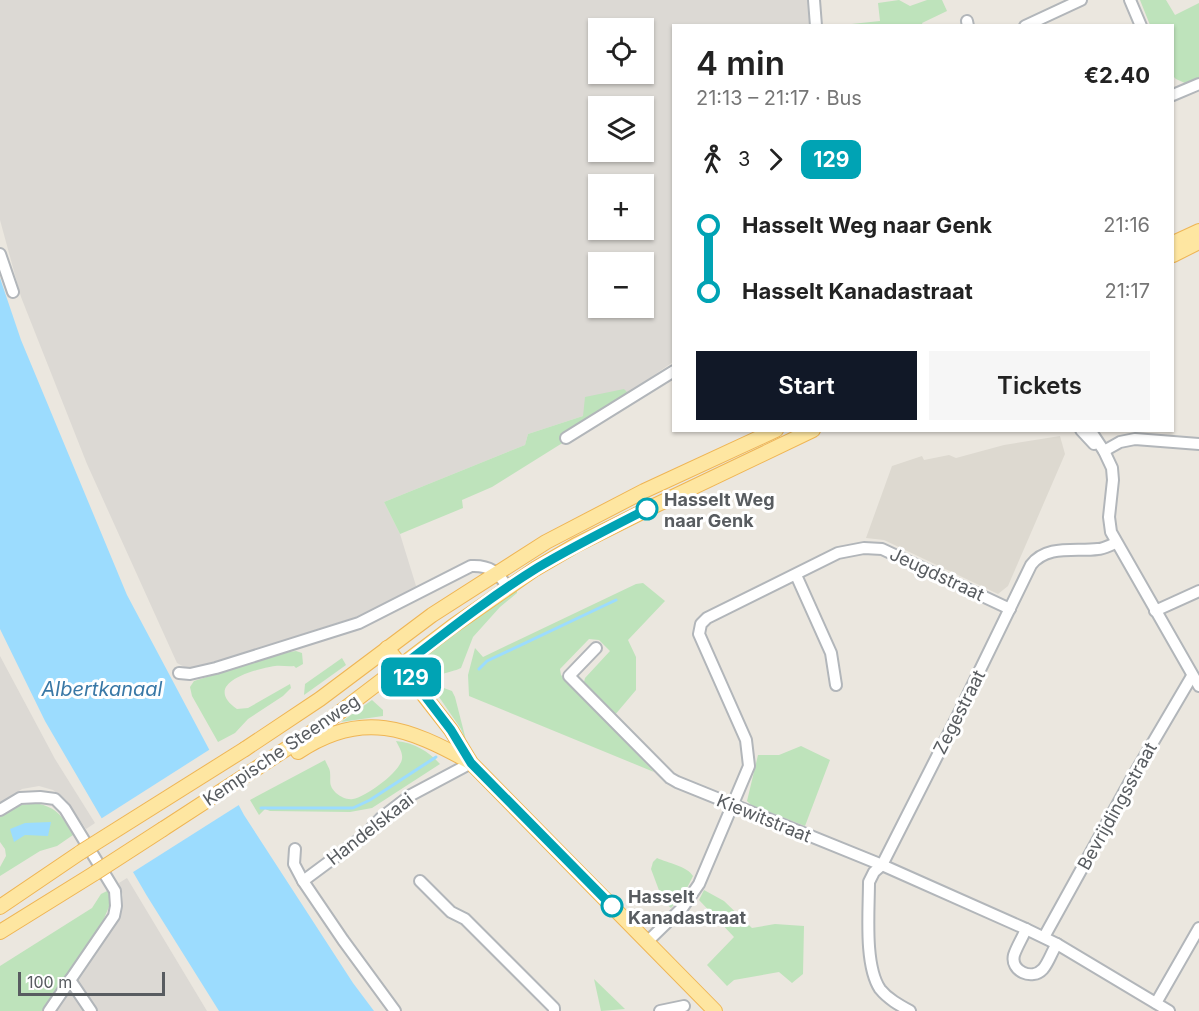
<!DOCTYPE html>
<meta charset="utf-8">
<style>
:root{--surface:#fff;--page:#f6f6f6;--text:#222;--muted:#767676;--accent:#111827}
body{margin:0;font-family:Inter,sans-serif;background:var(--page);color:var(--text);height:100vh;display:flex;flex-direction:column;font-size:22px;white-space:nowrap}
*{box-sizing:border-box;margin:0}
p{font-size:20px;color:var(--muted)}
.icon{flex:none;width:33px;height:33px;fill:none;stroke:currentColor;stroke-width:2;stroke-linecap:round;stroke-linejoin:round}
.map{position:relative;flex:1;overflow:hidden}
.side{position:absolute;left:672px;top:24px;width:502px;height:408px;display:flex;flex-direction:column;background:var(--surface);border-radius:0px;box-shadow:0 2px 4px #0004}
.side>*{flex:none}
.badge{padding:0 12px;border-radius:9px;font-size:21px;line-height:39px}
.buttons{position:absolute;left:588px;top:18px;display:grid;gap:12px}
.buttons a{display:grid;place-items:center;width:66px;height:66px;border-radius:0px;background:var(--surface);box-shadow:0 2px 4px #0004;font-size:30px}
.scale{position:absolute;left:18px;bottom:15px;width:147px;box-sizing:border-box;padding-left:6px;border:3px solid #585c60;border-top:0;font-size:16px;line-height:21px;white-space:nowrap;color:#585c60;-webkit-text-stroke:4px #fff;paint-order:stroke}
.map>.badge{position:absolute;translate:-50% -50%;box-shadow:0 0 0 3px #fff}
.legs{display:flex;align-items:center;gap:9px;height:66px;padding:0 24px;font-size:20px}
.legs p{margin-inline-start:auto}
.overview{display:flex;align-items:center;justify-content:space-between;height:102px;padding:0 24px}
h1{font-size:33px;font-weight:600;line-height:45px}
.action{display:flex;gap:12px;margin-top:auto;padding:12px 24px}
.action a{flex:1;height:69px;border-radius:0px;background:var(--accent);color:#fff;font-size:24px;font-weight:600;line-height:69px;text-align:center}
.action a+a{background:var(--page);color:var(--text)}
ul{padding:0 24px;list-style:none}
li{display:flex;align-items:center;gap:21px;height:66px;font-size:22px}
li i{display:grid;place-items:center;width:9px;height:100%;margin:0 8px;background:currentColor}
li i::after{content:'';width:15px;height:15px;margin:-8px;border:4px solid;border-radius:50%;background:var(--surface)}
li p{margin-inline-start:auto}
li:first-child i{background:linear-gradient(#0000 50%,currentColor 0)}
li:last-child i{background:linear-gradient(currentColor 50%,#0000 0)}
.map>svg:first-child{display:block}
</style>
<div class="map">
<svg width="1199" height="1011" viewBox="0 0 1199 1011">
<rect width="100%" height="100%" fill="#ebe7df"/>
<!-- industrial -->
<g fill="#dcd9d4" fill-rule="evenodd">
<path d="M0,0H809L810,25L674,26L673,362L628,393L583,416L528,434L525,445L384,502L400,534L417,589L390,606L190,670L177,663L87,464L21,297L0,220ZM598,28H644V74H598ZM598,106H644V152H598ZM598,184H644V230H598ZM598,262H644V308H598Z"/>
<path d="M0,656L55,759L95,823L86,829L66,800L53,790L39,786L22,789L0,803Z"/>
<path d="M127,878L207,1011H56L114,926L122,908L123,895L119,883Z"/>
</g>
<!-- education -->
<path fill="#ddd9d0" d="M1060,436L1065,454L1008,586L998,594L884,540L866,538L892,466L922,456L924,460L949,455L956,458L1004,445Z"/>
<!-- green -->
<g fill="#bee3bb">
<path d="M899,0L910,6L927,0H942L947,11L922,23L923,25H842L880,21L878,3Z"/>
<path d="M1140,0H1166L1175,15L1199,3V78L1187,84L1176,79L1173,76V26L1150,25Z"/>
<path d="M624,389L628,393L624,397L562,435L564,442L492,487L462,500L463,508L400,534L384,502L525,445L528,434L583,416L585,397Z"/>
<path d="M643,583L665,601L628,640L636,657V690L614,716L583,686L585,678L610,651L599,640L589,639L560,669L561,675L654,772L469,696L468,675L475,648L483,657L636,584Z"/>
<path d="M515,590L517,591V593L500,607L473,637L461,668C455,671 430,678 424,677L419,666L425,656Z"/>
<path d="M296,651L302,653L303,664L296,668L294,666C288,667 281,665 275,666C256,669 200,683 237,709L248,708L290,684L291,688L283,696L248,719L235,733L218,742L192,696L190,687L194,681L283,653Z"/>
<path d="M342,658L346,665L304,695L305,684Z"/>
<path d="M441,687L452,691L455,697L467,744L461,729L437,694L436,689Z"/>
<path d="M372,700L383,710V716L341,722Z"/>
<path d="M396,741C415,743 428,751 440,764L372,808L350,812L270,811L265,809L259,815L250,800L325,760C326,763 330,769 330,772C331,782 328,785 336,793C341,797 347,800 353,799C366,797 400,772 402,759C403,753 399,747 396,741Z"/>
<path d="M801,746L830,760L805,826L751,805L747,801L758,755H779Z"/>
<path d="M36,803C58,808 62,816 73,835L57,846L40,851L0,876V867L6,856L5,849L0,842V817L21,805Z"/>
<path d="M657,858C668,863 687,866 693,876L685,892L671,908L663,901L651,869L653,862Z"/>
<path d="M109,890L111,902L100,928L42,1011H0V966L92,908L101,894Z"/>
<path d="M704,890L724,901L752,928L775,924L804,926L803,974L792,983L779,972L734,980L727,986L707,965L734,937L699,900Z"/>
<path d="M594,979L625,1009L601,1011Z"/>
</g>
<!-- water -->
<g fill="#9cdcfe">
<path d="M0,278L21,340L127,595L244,815L353,983L374,1011H219L147,896L45,721L0,629Z"/>
<path d="M51,822L48,836L25,835L14,842L10,829L25,823Z"/>
</g>
<!-- pier -->
<path fill="#ebe7df" d="M212,748L242,803L130,874L99,820Z"/>
<g fill="none" stroke-linecap="round" stroke-linejoin="round">
<!-- stream -->
<g stroke="#9cdcfe" stroke-width="3">
<path d="M479,669L487,661L616,600"/>
<path d="M261,808H353L370,800L436,757"/>
</g>
<defs>
<g id="minor">
<path d="M814,0L816,26"/>
<path d="M1130,0L1141,26"/>
<path d="M967,21L968,26"/>
<path d="M1025,26L1081,0"/>
<path d="M1173,95L1199,84"/>
<path d="M0,254L13,292"/>
<path d="M1081,430L1094,444"/>
<path d="M1090,430L1104,451L1112,468L1113,480L1109,517L1111,532L1199,686"/>
<path d="M566,438L674,371"/>
<path d="M1104,451L1120,442L1135,439L1199,444"/>
<path d="M796,575L831,653L836,685"/>
<path d="M1155,611L1199,591"/>
<path d="M596,648L569,676L670,778L677,782L882,865L1026,929L1057,944L1169,1011"/>
<path d="M179,673L190,674L216,668L359,623L471,566C490,565 498,572 508,588"/>
<path d="M0,810L20,798L40,797L55,799L65,809L115,891L116,906L114,916L49,1011"/>
<path d="M295,849L294,864L303,881L343,940L395,1011"/>
<path d="M303,881L365,835L381,818L411,795L471,763"/>
<path d="M420,881L451,912L465,919L554,1008V1011"/>
<path d="M1026,929C1023,937 1017,946 1014,955C1010,971 1032,981 1043,969C1049,962 1052,951 1057,944"/>
<path d="M1044,937L1132,778L1192,676"/>
<path d="M647,942L683,907L699,884L749,766L746,740L699,634L701,624L707,618L838,553L864,548L882,549L1010,609"/>
<path d="M70,980L91,1011"/>
<path d="M1156,1003L1199,928"/>
<path d="M660,1011L684,1006"/>
<path d="M910,1011C899,1005 888,999 880,989C864,965 869,911 869,882L874,872L882,865L959,713L1031,565C1047,544 1076,552 1098,549C1104,549 1110,545 1116,543"/>
</g>
<g id="major">
<path d="M1173,243L1199,231"/>
<path d="M1173,255L1199,242"/>
<path d="M387,648L451,730L471,763L715,1011"/>
<path d="M245,749L320,699L432,615L546,542L644,491L776,430"/>
<path d="M298,752C362,709 409,728 470,762"/>
<path d="M163,829L323,725L453,626L535,569L576,545L654,506L813,430"/>
<path d="M0,907L81,852"/>
<path d="M0,932L95,873"/>
</g>
</defs>
<!-- minor casing -->
<use href="#minor" stroke="#b2b6ba" stroke-width="14"/>
<!-- major casing -->
<use href="#major" stroke="#efb554" stroke-width="16"/>
<!-- minor -->
<use href="#minor" stroke="#fff" stroke-width="10"/>
<!-- major -->
<use href="#major" stroke="#fee6a1" stroke-width="14"/>
<defs>
<g id="major-bridge">
<path d="M81,852L245,749"/>
<path d="M95,873L163,829"/>
</g>
</defs>
<!-- major-bridge casing -->
<use href="#major-bridge" stroke="#efb554" stroke-width="16" stroke-linecap="butt"/>
<!-- major-bridge -->
<use href="#major-bridge" stroke="#fee6a1" stroke-width="14"/>
</g>
<g fill="none" stroke-linecap="round" stroke-linejoin="round">
<defs>
<path id="line-1" d="M612,906L471,763L451,730L402,666C446,632 490,597 537,568C572,547 610,528 647,509"/>
</defs>
<!-- line-1 casing -->
<use href="#line-1" stroke="#fff" stroke-width="14"/>
<!-- line-1 -->
<use href="#line-1" stroke="#00a3b4" stroke-width="9"/>
</g>
<!-- markers -->
<g fill="#fff" stroke="#00a3b4" stroke-width="3">
<circle cx="647" cy="509" r="10"/>
<circle cx="612" cy="906" r="10"/>
</g>
<g text-anchor="middle" dominant-baseline="central" stroke-width="6" stroke-linejoin="round" paint-order="stroke">
<!-- stop labels -->
<g font-size="18" font-weight="bold" fill="#585c60" stroke="#fff" text-anchor="start">
<text x="664" y="499">Hasselt Weg<tspan x="664" dy="21">naar Genk</tspan></text>
<text x="628" y="896">Hasselt<tspan x="628" dy="21">Kanadastraat</tspan></text>
</g>
<!-- street labels -->
<g font-size="18" fill="#585c60" stroke="#fff">
<text transform="translate(937 574) rotate(25)">Jeugdstraat</text>
<text transform="translate(959 712) rotate(-63)">Zegestraat</text>
<text transform="translate(281 750) rotate(-34)">Kempische Steenweg</text>
<text transform="translate(1117 806) rotate(-61)">Bevrijdingsstraat</text>
<text transform="translate(764 818) rotate(22)">Kiewitstraat</text>
<text transform="translate(370 829) rotate(-38)">Handelskaai</text>
</g>
<!-- water labels -->
<g font-size="20" font-style="italic" fill="#3978a6" stroke="#fff">
<text x="102" y="689">Albertkanaal</text>
</g>
</g>
</svg>
<div class="buttons">
<a><svg class="icon" aria-label="locate" viewBox="0 0 24 24"><circle cx="12" cy="12" r="6"/><path d="M12 2v4M12 18v4M2 12h4M18 12h4"/></svg></a>
<a><svg class="icon" aria-label="layers" viewBox="0 0 24 24"><path d="M12 4l9 5-9 5-9-5zM3 14l9 5 9-5"/></svg></a>
<a>+</a>
<a>−</a>
</div>
<div class="scale">100 m</div>
<b class="badge" style="left:411px;top:677px;background:#00a3b4;color:#fff">129</b>
<section class="side">
<div class="overview"><div><h1>4 min</h1><p>21:13 – 21:17 · Bus</p></div><b>€2.40</b></div>
<div class="legs"><svg class="icon" aria-label="walk" viewBox="0 0 24 24"><circle cx="13" cy="4" r="2"/><path d="M13 8l-2 6 4 7M11 14l-3 7M7 12l3-4h3l4 4"/></svg>3<svg class="icon" aria-label="forward" viewBox="0 0 24 24"><path d="M9 5l7 7-7 7"/></svg><b class="badge" style="background:#00a3b4;color:#fff">129</b></div>
<ul>
<li><i style="color:#00a3b4"></i><b>Hasselt Weg naar Genk</b><p>21:16</p></li>
<li><i style="color:#00a3b4"></i><b>Hasselt Kanadastraat</b><p>21:17</p></li>
</ul>
<div class="action"><a>Start</a><a>Tickets</a></div>
</section>
</div>
